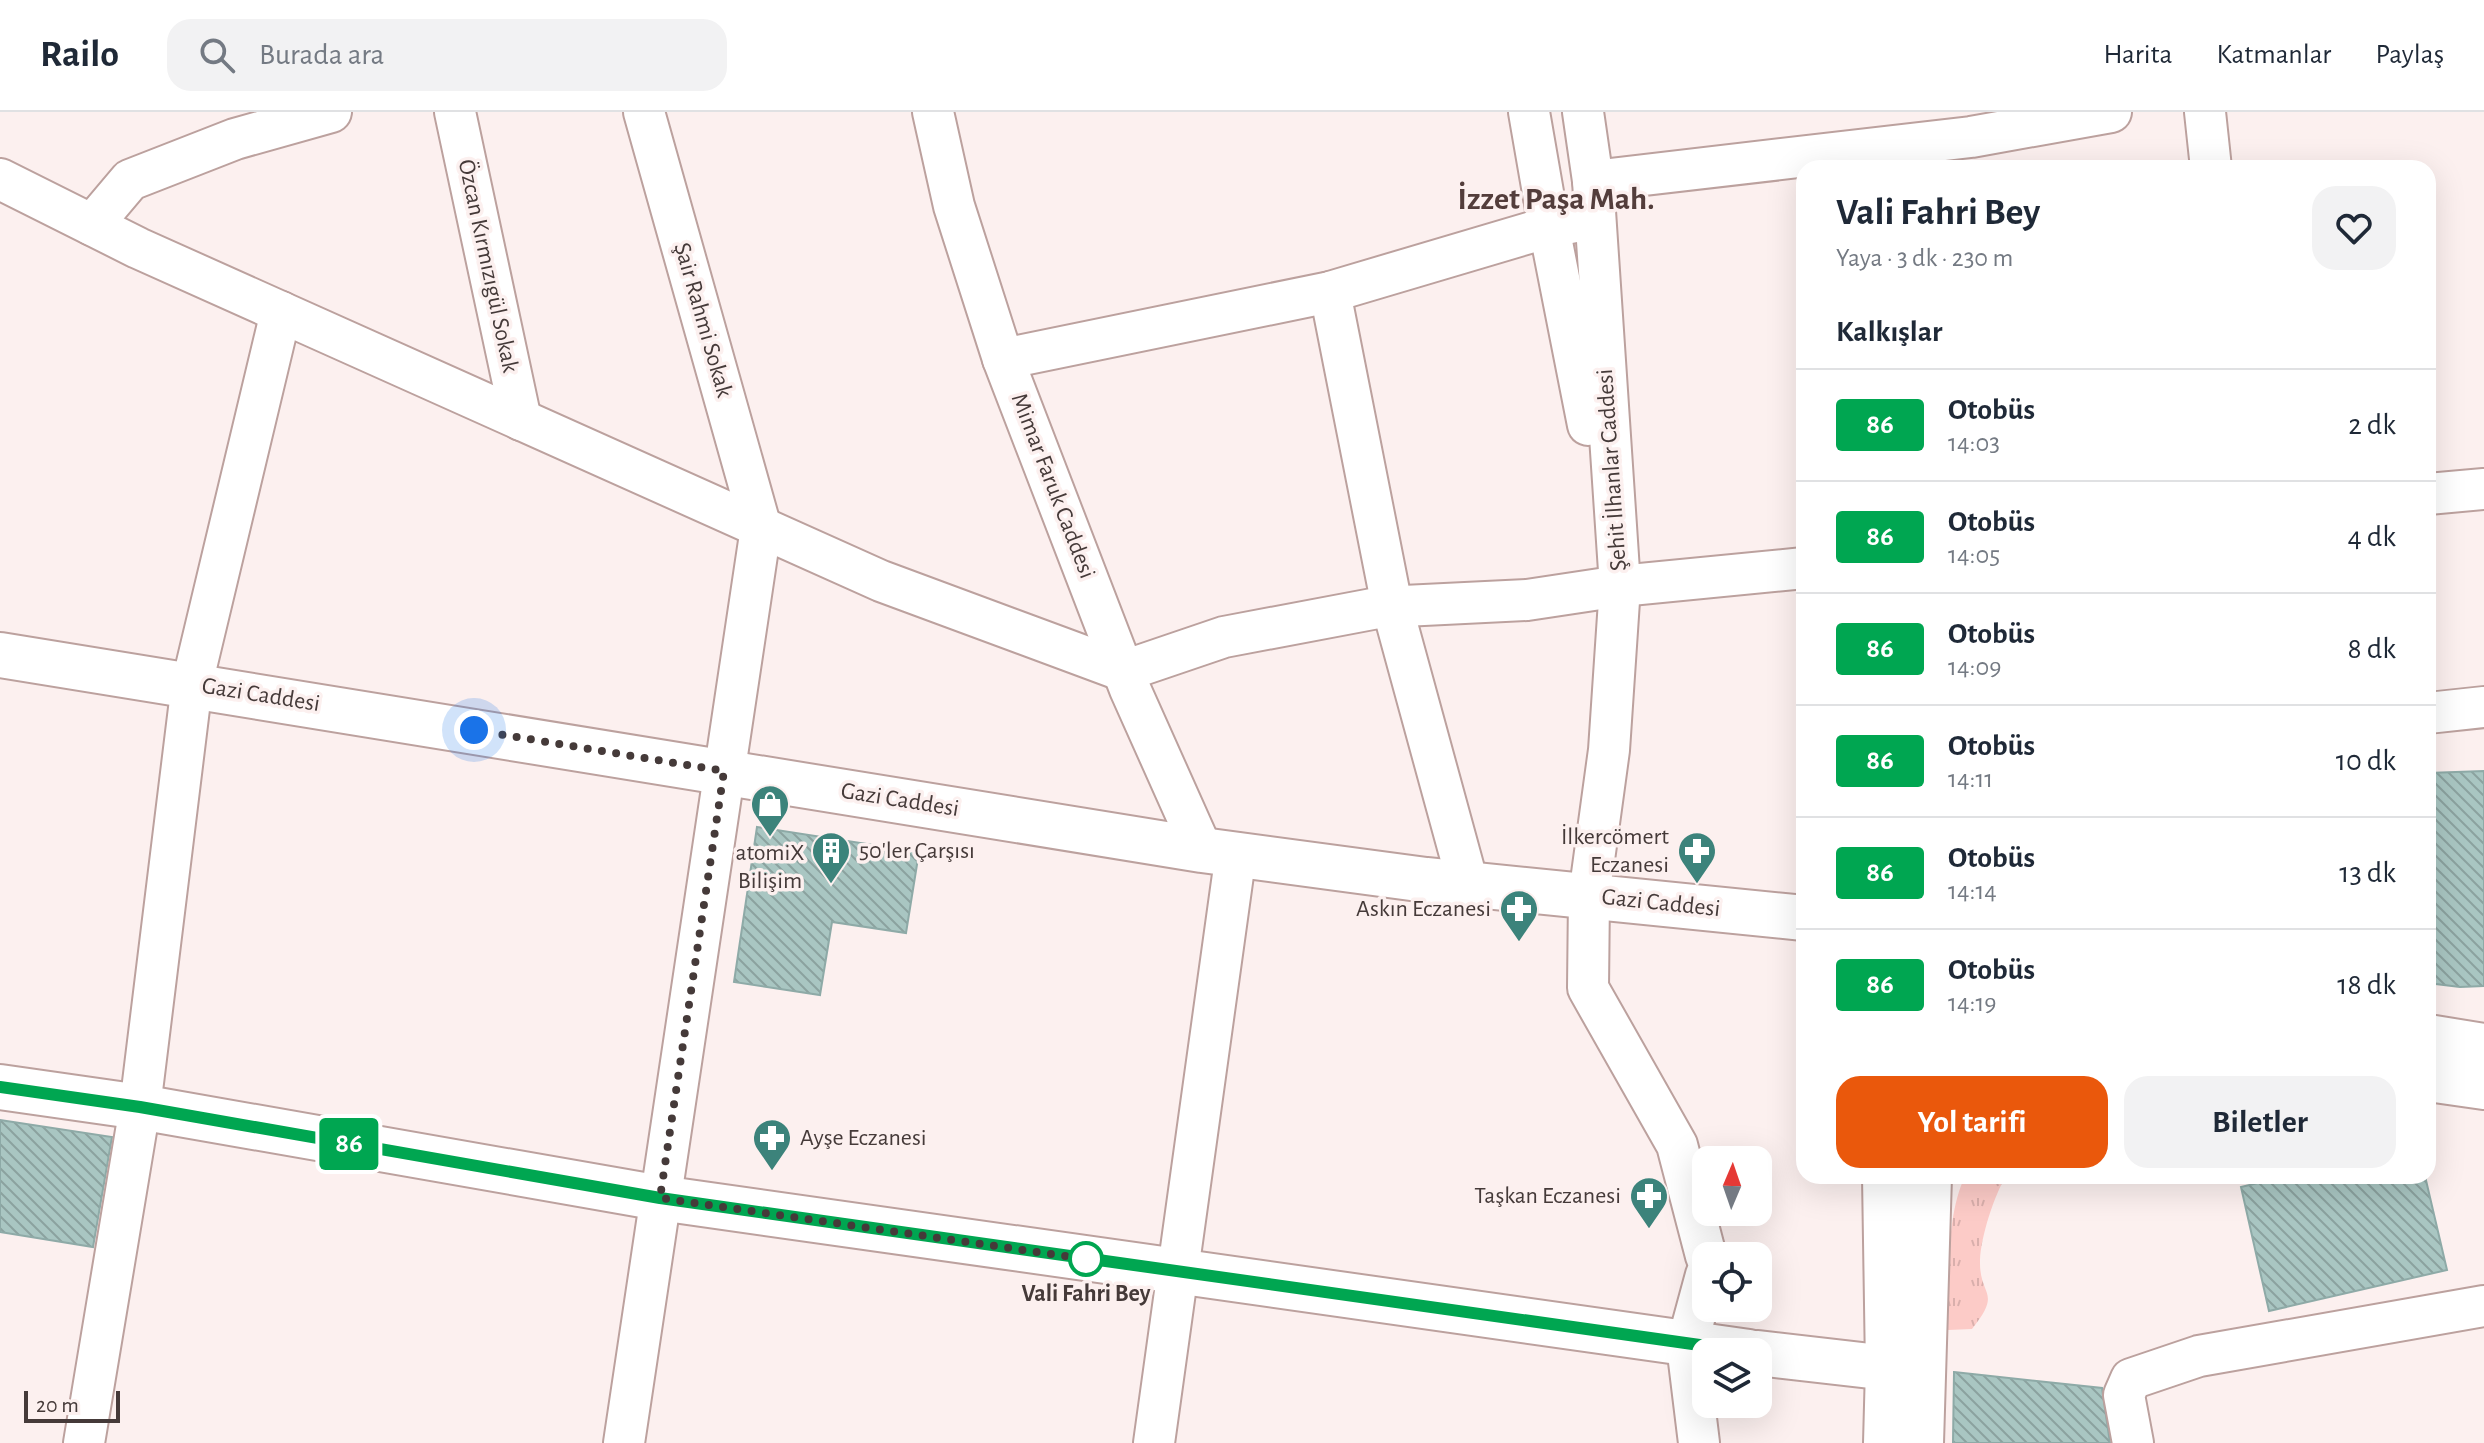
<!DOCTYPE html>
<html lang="tr">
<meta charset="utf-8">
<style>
:root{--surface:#fff;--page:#f2f2f3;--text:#1f2937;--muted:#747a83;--line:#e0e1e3;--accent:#ea580c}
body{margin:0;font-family:"Alegreya Sans",sans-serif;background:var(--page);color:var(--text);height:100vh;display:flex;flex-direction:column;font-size:30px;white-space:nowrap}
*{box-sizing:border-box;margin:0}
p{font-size:26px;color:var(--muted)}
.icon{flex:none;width:44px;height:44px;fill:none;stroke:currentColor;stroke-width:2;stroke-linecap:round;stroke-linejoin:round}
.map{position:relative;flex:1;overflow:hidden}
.details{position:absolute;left:1796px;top:48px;width:640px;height:1024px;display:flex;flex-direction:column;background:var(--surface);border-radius:24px;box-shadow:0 8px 32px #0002}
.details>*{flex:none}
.badge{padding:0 16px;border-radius:6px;font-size:28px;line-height:52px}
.needle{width:52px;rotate:2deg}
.buttons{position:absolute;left:1692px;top:1034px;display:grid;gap:16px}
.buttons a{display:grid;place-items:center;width:80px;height:80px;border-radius:16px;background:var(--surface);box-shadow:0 8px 32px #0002;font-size:40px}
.scale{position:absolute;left:24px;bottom:20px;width:96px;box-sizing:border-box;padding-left:8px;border:4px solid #453a39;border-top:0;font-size:22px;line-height:28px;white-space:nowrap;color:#453a39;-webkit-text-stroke:6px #fcf0ef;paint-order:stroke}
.you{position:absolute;width:40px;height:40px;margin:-20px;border:6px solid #fff;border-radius:50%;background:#1a73e8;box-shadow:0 0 0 12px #1a73e833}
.map>.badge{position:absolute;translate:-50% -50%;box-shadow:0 0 0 4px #fff}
h2{padding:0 40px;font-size:30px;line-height:72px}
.round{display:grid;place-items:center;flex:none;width:84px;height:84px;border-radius:24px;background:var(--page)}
.summary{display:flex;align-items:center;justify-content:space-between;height:136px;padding:0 40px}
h1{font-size:38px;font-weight:600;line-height:60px}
.cta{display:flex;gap:16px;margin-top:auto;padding:16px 40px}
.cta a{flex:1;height:92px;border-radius:24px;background:var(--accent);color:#fff;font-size:32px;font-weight:600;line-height:92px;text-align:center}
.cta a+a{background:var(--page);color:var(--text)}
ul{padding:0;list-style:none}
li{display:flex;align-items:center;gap:24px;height:112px;padding:0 40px;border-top:2px solid var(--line)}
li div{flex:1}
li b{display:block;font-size:30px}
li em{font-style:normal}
li .badge{min-width:88px;font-weight:700;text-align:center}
header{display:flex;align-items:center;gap:48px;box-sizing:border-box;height:112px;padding:0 40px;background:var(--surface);border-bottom:2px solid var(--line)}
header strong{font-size:38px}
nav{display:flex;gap:44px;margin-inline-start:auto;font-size:28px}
.search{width:560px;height:72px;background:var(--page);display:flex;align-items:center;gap:20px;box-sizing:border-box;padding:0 28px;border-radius:24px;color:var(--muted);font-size:30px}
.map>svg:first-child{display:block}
</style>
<header>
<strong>Railo</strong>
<div class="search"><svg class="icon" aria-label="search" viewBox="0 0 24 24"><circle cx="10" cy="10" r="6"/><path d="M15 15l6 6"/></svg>Burada ara</div>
<nav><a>Harita</a><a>Katmanlar</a><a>Paylaş</a></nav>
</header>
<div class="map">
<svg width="2484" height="1331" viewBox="0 0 2484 1331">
<defs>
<pattern id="grass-tufts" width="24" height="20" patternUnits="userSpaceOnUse" patternTransform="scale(2)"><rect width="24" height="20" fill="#fccbc7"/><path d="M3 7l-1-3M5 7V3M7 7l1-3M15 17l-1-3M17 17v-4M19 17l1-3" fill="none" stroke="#d9afac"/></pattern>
<pattern id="building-back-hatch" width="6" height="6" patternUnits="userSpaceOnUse" patternTransform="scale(2)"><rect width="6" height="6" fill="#a9c6c2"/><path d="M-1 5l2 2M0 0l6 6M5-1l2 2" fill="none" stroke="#8ba29f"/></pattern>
</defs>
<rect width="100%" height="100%" fill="#fcf0ef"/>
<!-- grass -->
<path fill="url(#grass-tufts)" d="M1965,1064H2006C1994,1084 1981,1124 1980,1148C1979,1186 2003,1178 1972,1217L1948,1218C1949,1171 1945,1107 1965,1064Z"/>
<!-- building -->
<g fill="url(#building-back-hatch)" stroke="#8eaaa7" stroke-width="2">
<path d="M2484,659V874L2460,875L2428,871V661Z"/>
<path d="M757,715L919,740L906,821L832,810L820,883L734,870Z"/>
<path d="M0,1008L112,1025L93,1135L0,1120Z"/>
<path d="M2287,1064H2425L2447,1158L2269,1199L2241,1075Z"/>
<path d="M1954,1260L2102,1276L2110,1331H1953Z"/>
</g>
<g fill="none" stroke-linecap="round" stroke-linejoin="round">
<defs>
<g id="minor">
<path d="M455,0L521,308"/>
<path d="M933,0L954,94L1003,247L1130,577L1202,738"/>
<path d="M1529,0L1549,115L1588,313"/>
<path d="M1583,0L1593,69L1620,474L1609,638L1589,784L1588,876L1677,1033L1706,1144"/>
<path d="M2205,0L2211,56"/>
<path d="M0,67L138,136L881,469L1124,559L1224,525L1383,495L1527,488L1620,474L1804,456"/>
<path d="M1593,69L1971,25L2111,0"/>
<path d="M92,113L130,68L235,27L331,0"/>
<path d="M1330,180L1392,494L1468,772"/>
<path d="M1003,247L1330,180L1549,115L1595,106"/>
<path d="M2428,382L2484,377"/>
<path d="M2428,601L2484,595"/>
<path d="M84,1331L140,995L192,572L281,200"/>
<path d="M624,1331L761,416L644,0"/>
<path d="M1154,1331L1236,741"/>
<path d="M1699,1331L1687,1233L1706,1163"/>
<path d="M2133,1331L2124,1283L2131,1267L2199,1244L2484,1194"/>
</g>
<g id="major">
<path d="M0,543L1202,738L1426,768L1804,806"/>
<path d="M2428,925L2484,934"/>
<path d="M2428,967L2484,975"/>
<path d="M0,975L140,995L660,1086L1749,1240"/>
<path d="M1885,1064L1888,1256L1886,1331"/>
<path d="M1758,1241L1888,1256H1915"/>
<path d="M1921,1331L1929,1064"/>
</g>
</defs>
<!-- minor casing -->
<use href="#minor" stroke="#bca19e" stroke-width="44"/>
<!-- major casing -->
<use href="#major" stroke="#bca19e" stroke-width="48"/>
<!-- minor -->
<use href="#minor" stroke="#fff" stroke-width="40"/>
<!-- major -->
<use href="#major" stroke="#fff" stroke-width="44"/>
</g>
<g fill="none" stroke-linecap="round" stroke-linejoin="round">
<defs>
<path id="line" d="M0,975L140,995L660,1086L1749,1240"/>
</defs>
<!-- line casing -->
<use href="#line" stroke="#fff" stroke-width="18"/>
<!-- line -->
<use href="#line" stroke="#00a651" stroke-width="12"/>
<!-- walk -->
<path stroke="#453a39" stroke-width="8" stroke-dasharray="0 14.4" d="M474,618L724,659L660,1086L1086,1147"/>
</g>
<!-- icons -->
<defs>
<symbol id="shop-pin" viewBox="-11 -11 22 30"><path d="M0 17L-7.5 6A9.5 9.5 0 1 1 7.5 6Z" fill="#3c837b" stroke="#fcf0ef"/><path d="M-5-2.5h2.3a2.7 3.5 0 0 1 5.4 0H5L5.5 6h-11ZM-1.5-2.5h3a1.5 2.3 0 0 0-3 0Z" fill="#fff"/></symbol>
<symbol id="building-pin" viewBox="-11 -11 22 30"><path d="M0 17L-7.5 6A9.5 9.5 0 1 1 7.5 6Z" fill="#3c837b" stroke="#fcf0ef"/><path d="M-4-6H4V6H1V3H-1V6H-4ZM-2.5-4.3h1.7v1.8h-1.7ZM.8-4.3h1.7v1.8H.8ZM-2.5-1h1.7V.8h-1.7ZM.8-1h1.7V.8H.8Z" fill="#fff"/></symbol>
<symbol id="pharmacy-pin" viewBox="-11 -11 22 30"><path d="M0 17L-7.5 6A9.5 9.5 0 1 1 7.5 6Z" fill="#3c837b" stroke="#fcf0ef"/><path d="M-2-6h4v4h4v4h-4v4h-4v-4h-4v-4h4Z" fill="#fff"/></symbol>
</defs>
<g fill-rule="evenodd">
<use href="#shop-pin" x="748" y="670" width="44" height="60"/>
<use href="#building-pin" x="809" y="717" width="44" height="60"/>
<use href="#pharmacy-pin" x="1675" y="717" width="44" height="60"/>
<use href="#pharmacy-pin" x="1497" y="775" width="44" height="60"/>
<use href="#pharmacy-pin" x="750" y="1004" width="44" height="60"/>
<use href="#pharmacy-pin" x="1627" y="1062" width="44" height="60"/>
</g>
<!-- markers -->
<circle fill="#fff" stroke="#00a651" stroke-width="4" cx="1086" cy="1147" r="16"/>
<g text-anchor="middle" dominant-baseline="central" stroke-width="7" stroke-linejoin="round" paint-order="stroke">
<!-- street labels -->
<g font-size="24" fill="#453a39" stroke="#fcf0ef">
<text transform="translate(488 154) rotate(78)">Özcan Kırmızıgül Sokak</text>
<text transform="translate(703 208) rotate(74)">Şair Rahmi Sokak</text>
<text transform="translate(1612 358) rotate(-94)">Şehit İlhanlar Caddesi</text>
<text transform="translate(1053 374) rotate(69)">Mimar Faruk Caddesi</text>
<text transform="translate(261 583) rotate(9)">Gazi Caddesi</text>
<text transform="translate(900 688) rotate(9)">Gazi Caddesi</text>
<text transform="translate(1661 791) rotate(6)">Gazi Caddesi</text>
</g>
<!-- poi labels -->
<g font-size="24" fill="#453a39" stroke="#fcf0ef" text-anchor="end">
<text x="1669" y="725">İlkercömert<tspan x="1669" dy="28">Eczanesi</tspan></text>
<text x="859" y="739" text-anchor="start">50'ler Çarşısı</text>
<text x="770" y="741" text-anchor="middle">atomiX<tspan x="770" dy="28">Bilişim</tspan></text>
<text x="1491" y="797">Askın Eczanesi</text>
<text x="800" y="1026" text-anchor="start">Ayşe Eczanesi</text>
<text x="1621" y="1084">Taşkan Eczanesi</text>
</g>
<!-- stop labels -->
<g font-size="24" font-weight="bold" fill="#453a39" stroke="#fcf0ef">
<text x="1086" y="1182">Vali Fahri Bey</text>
</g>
<!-- district labels -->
<g font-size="32" font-weight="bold" fill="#533d3b" stroke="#fcf0ef">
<text x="1556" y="87">İzzet Paşa Mah.</text>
</g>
</g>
</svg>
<div class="buttons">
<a><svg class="needle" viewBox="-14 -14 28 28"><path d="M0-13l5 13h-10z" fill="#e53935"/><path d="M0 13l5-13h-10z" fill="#747a83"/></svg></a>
<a><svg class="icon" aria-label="locate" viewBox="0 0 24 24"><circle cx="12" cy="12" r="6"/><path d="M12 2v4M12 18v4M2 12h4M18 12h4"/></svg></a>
<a><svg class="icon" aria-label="layers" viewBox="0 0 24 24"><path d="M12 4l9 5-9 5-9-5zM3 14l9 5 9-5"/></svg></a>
</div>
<div class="scale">20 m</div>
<div class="you" style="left:474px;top:618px"></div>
<b class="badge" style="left:349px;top:1032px;background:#00a651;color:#fff">86</b>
<section class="details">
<div class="summary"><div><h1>Vali Fahri Bey</h1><p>Yaya · 3 dk · 230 m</p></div><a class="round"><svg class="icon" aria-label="heart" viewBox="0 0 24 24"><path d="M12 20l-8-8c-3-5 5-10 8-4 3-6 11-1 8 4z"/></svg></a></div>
<h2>Kalkışlar</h2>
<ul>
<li><span class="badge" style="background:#00a651;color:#fff">86</span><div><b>Otobüs</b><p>14:03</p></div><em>2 dk</em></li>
<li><span class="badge" style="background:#00a651;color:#fff">86</span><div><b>Otobüs</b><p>14:05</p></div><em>4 dk</em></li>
<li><span class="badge" style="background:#00a651;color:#fff">86</span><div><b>Otobüs</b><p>14:09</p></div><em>8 dk</em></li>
<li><span class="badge" style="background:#00a651;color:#fff">86</span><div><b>Otobüs</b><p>14:11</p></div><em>10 dk</em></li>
<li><span class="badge" style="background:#00a651;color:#fff">86</span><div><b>Otobüs</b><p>14:14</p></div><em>13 dk</em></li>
<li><span class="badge" style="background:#00a651;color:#fff">86</span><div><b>Otobüs</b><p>14:19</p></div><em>18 dk</em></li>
</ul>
<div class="cta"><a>Yol tarifi</a><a>Biletler</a></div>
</section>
</div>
